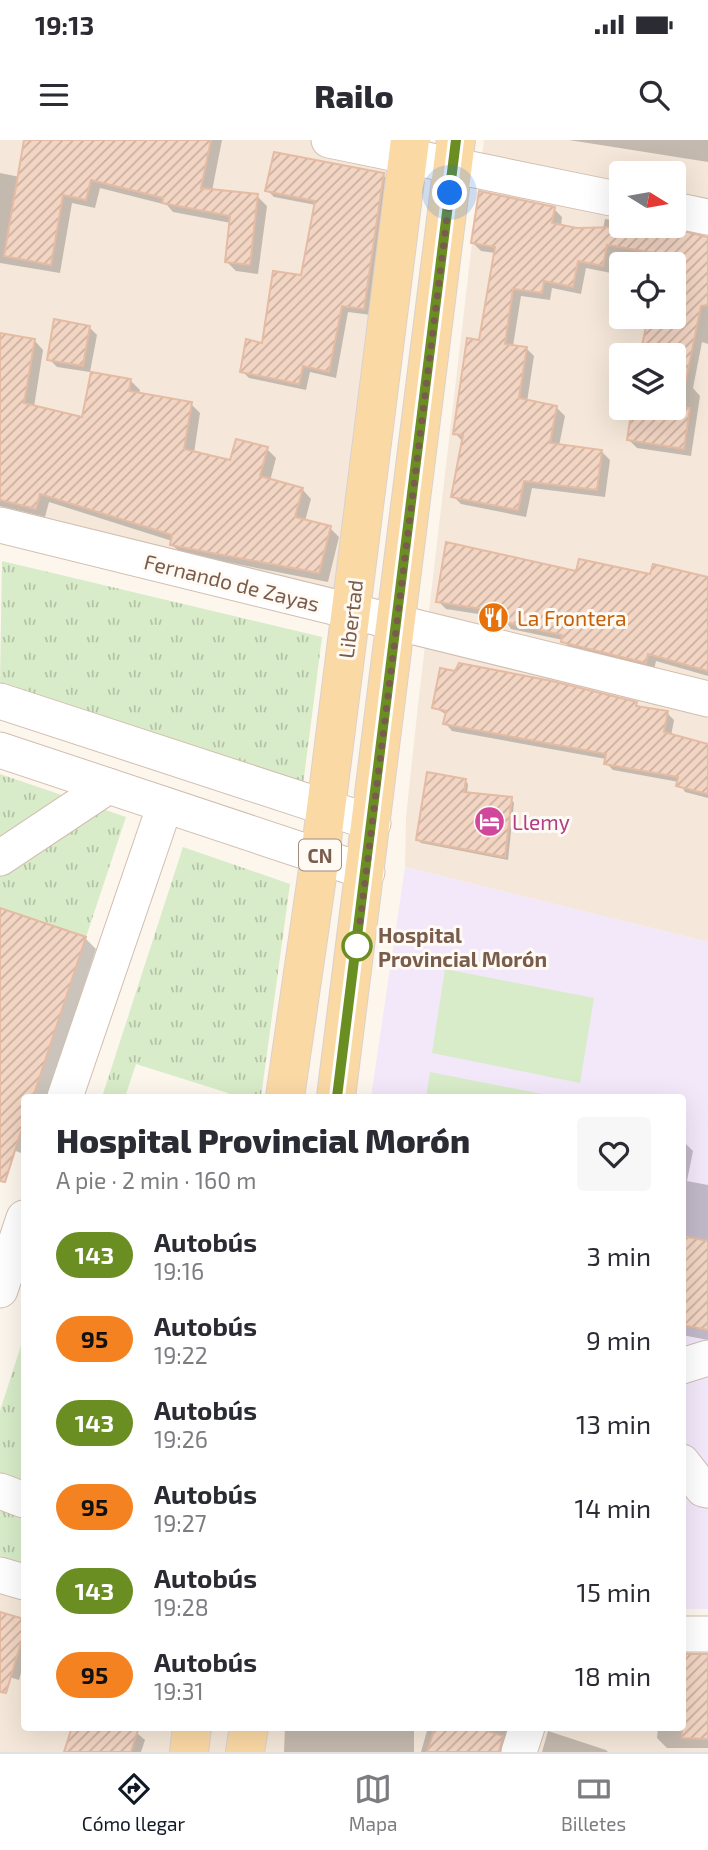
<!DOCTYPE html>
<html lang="es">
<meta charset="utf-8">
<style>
:root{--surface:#fff;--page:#f7f7f7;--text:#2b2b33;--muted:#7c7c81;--line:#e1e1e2;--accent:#111827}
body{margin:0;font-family:"Exo 2",sans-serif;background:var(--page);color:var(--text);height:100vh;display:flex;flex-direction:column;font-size:26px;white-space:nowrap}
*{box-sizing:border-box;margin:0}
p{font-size:23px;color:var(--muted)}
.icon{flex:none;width:38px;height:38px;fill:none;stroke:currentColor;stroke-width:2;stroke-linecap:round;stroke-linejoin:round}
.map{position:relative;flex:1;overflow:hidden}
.panel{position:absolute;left:21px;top:954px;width:665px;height:637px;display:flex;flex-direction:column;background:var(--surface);border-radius:7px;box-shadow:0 7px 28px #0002}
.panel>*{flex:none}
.badge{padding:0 14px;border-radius:23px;font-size:24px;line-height:46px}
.needle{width:46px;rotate:101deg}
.fabs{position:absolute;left:609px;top:21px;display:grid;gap:14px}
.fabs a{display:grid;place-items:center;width:77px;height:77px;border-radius:7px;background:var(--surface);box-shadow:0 7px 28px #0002;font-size:35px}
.you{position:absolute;width:35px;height:35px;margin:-18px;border:5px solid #fff;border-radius:50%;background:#1a73e8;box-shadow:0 0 0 10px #1a73e833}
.map>.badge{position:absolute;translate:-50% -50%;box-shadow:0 0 0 4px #fff}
.round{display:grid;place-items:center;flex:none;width:74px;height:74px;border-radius:7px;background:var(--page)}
.overview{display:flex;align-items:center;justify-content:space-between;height:119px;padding:0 35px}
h1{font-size:33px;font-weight:800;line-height:52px}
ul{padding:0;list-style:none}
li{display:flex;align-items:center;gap:21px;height:84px;padding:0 35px}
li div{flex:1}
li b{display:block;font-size:26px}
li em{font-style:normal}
li .badge{min-width:77px;font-weight:700;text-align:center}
.status{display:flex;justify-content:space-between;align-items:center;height:49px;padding:0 35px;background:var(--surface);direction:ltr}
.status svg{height:19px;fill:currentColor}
header{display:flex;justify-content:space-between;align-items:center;height:91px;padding:0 35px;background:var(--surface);font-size:32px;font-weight:800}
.tab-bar{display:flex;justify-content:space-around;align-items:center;height:98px;border-top:2px solid var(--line);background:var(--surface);font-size:19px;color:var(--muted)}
.tab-bar a{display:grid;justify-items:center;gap:4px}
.tab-bar .selected{color:var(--accent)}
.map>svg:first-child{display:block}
</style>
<div class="status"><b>19:13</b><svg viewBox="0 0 49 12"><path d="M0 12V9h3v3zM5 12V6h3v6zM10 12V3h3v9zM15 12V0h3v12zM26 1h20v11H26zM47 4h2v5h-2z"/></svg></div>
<header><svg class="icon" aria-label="menu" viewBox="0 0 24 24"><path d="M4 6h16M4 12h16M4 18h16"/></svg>Railo<svg class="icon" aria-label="search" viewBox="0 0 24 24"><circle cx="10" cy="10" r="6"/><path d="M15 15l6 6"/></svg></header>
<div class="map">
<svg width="708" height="1612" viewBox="0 0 708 1612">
<defs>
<pattern id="grass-tufts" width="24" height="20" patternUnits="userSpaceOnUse" patternTransform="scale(1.75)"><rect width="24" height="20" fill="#d8ecc9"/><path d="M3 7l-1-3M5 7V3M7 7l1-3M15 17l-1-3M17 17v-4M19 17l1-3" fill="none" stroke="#b4c2a5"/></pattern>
<pattern id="building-hatch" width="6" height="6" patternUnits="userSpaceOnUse" patternTransform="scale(1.75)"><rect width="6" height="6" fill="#f3d5c3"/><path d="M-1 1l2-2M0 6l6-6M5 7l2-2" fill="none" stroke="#cab0a1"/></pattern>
</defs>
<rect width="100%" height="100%" fill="#fdf6ec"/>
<!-- residential -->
<g fill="#f5e8da" fill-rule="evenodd">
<path d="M0,0H400L343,453L0,367Z"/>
<path d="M484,0H708V802L405,727L406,677L418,565ZM621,33H674V86H621ZM621,124H674V177H621ZM621,215H674V268H621Z"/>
<path d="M0,1448L24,1456V1587H682L683,1478H708V1612H0Z"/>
</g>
<!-- education -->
<path fill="#f3e8fa" d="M405,727L708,802V1469H683L682,957H371Z"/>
<!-- grass -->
<g fill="url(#grass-tufts)">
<path d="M2,421L322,497L303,645L0,545Z"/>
<path d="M0,634L126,677L86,797L0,768Z"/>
<path d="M183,707L290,744L261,957H228V953L136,924L125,957H102Z"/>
<path d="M24,1196V1342L0,1335V1271Z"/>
<path d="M0,1370L24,1378V1423L0,1416Z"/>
</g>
<!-- pitch -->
<g fill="#d8ecc9">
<path d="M445,829L594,858L580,943L432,913Z"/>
<path d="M430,932L558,957H426Z"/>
</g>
<!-- shadow -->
<g fill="#0003">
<path d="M26,0H222L212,51L257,56L267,66L258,134L236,131L227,122L231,83L173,72L167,65L100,48L95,68L72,63L60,133L0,123V33L20,37Z"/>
<path d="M569,0H708V22Z"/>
<path d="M383,35L390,42L371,175L348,172L336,238L310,232L306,250L249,238L242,231L264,205L302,137L316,65L274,57L267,50Z"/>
<path d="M554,69L562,77L561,86L602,94L605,79L621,81V86H659L669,91L708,97V204L702,202L693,248L700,256L691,316L637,308L629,300L635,268H674V215H644L651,177H674V124H661V120L615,112L611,133L586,128L581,154L552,148L550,160L521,156L513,206L526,208L534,216L527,262L557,268L565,276L559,306L602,312L610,320L605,357L532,348L526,377L461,364L453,356L463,302L455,293L480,202L495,113L481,111L473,103Z"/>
<path d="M89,187L97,195L90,232L57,227L49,219Z"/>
<path d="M0,195L34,200L43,210L34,267L84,279L131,241L140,250L139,255L191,264L200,273L194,313L231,322L267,309L276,318L270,341L302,349L311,359L305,381L330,388L339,397L328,442L181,413L171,404L172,401L49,362L45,377L0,366Z"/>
<path d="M578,433L708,443V536L656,521L654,530L571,510L563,500L511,489L504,478L446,469L438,461Z"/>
<path d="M636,564L640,568L667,573L674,580L671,596L708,606V658L685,652L679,642L613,630L606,623V619L452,591L445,583L447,575L434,567Z"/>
<path d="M465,640L468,644L467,654L511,659L514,663L508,720L421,703L418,700Z"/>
<path d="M0,770L85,798L96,809L47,957H24V1014L10,1009L0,1041Z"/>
<path d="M682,1000L693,1011L687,1041L708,1045V1200L682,1195Z"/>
<path d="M0,1474L24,1481V1523L19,1540L0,1534Z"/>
<path d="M708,1514V1608H667L657,1598L658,1587H682Z"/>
<path d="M285,1587H414V1612H284Z"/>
<path d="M428,1587H516L507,1612H421Z"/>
<path d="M125,1589L137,1593L145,1600L141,1612H66Z"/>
<path d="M548,1591L606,1610L608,1612H542Z"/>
</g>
<!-- building -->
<g fill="url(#building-hatch)" stroke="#e6bba3" stroke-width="2">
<path d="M24,0H211L201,48L258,54L250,125L225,122L230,76L162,63L163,58L91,40L86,60L63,55L51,125L4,116Z"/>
<path d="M274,12L384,33L364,169L342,166L329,232L303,226L299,244L240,232L246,199L262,203L273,131L301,135L315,61L265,51Z"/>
<path d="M479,51L555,67L552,83L577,88L662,86L708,97V165L701,166L686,240L674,239V215H640L648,177H674V124H659L661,114L607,105L603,126L578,121L573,147L544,141L542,153L513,149L505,204L527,207L519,258L557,266L550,303L602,310L597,350L524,341L518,370L451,357L463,295L453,294L467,198L479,200L495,107L471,103Z"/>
<path d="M54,179L90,186L83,226L47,220Z"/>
<path d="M0,193L35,199L24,263L82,277L91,232L131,239L129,251L192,262L184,309L230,320L236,299L268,307L260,336L303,348L295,377L331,386L319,433L170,405L172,395L40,354L36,369L0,360Z"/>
<path d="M632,268H690L684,309L627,300Z"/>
<path d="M446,402L576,431L579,419L650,434L653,424L708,437V531L648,514L646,523L561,502L562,495L501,481L503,472L436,462Z"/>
<path d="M459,523L552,541L637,562L636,566L668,571L664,592L708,604V654L676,646L678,637L604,624L606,614L443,584L446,571L432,568L440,528L455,531Z"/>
<path d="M427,632L466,639L464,652L512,657L505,717L416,700Z"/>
<path d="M0,768L86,797L33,957H24V982L5,1042L0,1041Z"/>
<path d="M682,1096L708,1101V1190L682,1185Z"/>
<path d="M0,1472L24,1479V1493L6,1553L0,1552Z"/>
<path d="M682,1514H708V1599L682,1598Z"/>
<path d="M72,1587H139L131,1612H64Z"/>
<path d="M435,1587H475L503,1596L499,1612H427Z"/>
</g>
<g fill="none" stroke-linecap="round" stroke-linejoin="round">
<defs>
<g id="minor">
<path d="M329,0L621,60"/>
<path d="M674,70L708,77"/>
<path d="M0,385L708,559"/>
<path d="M0,561L373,683"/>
<path d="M0,610L367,732"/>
<path d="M0,718L108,646"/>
<path d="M65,957L165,665"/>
<path d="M0,1150L24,1078"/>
<path d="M682,1226L708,1218"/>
<path d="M682,1322L703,1349L708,1350"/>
<path d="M0,1351L24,1360"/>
<path d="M0,1435L24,1442"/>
<path d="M682,1494H708"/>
<path d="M519,1612L527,1587"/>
</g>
<g id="major">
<path d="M285,957L320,716L410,0"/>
<path d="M336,957L456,0"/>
<path d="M189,1612L192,1587"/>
<path d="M245,1612L249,1587"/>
</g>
</defs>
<!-- minor casing -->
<use href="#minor" stroke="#d1beb0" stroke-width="37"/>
<!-- major casing -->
<use href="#major" stroke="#dad1cd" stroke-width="40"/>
<!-- minor -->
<use href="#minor" stroke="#fff" stroke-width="35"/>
<!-- major -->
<use href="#major" stroke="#fbd9a5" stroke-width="38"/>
</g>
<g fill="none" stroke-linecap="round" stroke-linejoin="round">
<defs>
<path id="line" d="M337,957L456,0"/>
</defs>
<!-- line casing -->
<use href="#line" stroke="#fff" stroke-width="16"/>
<!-- line -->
<use href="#line" stroke="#6b8e23" stroke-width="10"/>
<!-- walk -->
<path stroke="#7a5c4d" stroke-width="7" stroke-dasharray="0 12.6" d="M357,806L450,53"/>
</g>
<!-- icons -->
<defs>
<symbol id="restaurant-disc" viewBox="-11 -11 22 22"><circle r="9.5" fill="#e8710a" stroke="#fffaf3"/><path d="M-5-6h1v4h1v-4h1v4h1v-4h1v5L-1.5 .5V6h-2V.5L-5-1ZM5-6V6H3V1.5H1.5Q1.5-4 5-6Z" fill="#fff"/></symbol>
<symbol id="hotel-disc" viewBox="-11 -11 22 22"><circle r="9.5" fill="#d1479c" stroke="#fffaf3"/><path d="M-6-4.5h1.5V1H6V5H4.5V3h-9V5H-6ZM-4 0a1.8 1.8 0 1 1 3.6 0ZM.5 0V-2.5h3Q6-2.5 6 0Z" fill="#fff"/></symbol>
</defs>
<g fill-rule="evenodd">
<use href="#restaurant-disc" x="476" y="460" width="35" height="35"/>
<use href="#hotel-disc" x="472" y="664" width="35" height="35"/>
</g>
<!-- markers -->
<circle fill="#fff" stroke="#6b8e23" stroke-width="3.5" cx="357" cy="806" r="14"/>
<g text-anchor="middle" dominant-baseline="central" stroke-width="6" stroke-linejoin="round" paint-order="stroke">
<!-- shield labels -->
<rect fill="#fffaf3" stroke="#a28b7f" stroke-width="2" x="299" y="699.5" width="42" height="31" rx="5"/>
<g font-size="19" font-weight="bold" fill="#7a5c4d">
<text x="320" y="715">CN</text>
</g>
<!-- street labels -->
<g font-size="21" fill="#7a5c4d" stroke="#fffaf3">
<text transform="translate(232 442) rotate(14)">Fernando de Zayas</text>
<text transform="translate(350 479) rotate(-83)">Libertad</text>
</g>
<!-- food labels -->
<g font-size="21" fill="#c56008" stroke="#fffaf3" text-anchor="start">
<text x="517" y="477">La Frontera</text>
</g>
<!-- hotel labels -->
<g font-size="21" fill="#b23c85" stroke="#fffaf3" text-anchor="start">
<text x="512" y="681">Llemy</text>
</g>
<!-- stop labels -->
<g font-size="21" font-weight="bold" fill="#7a5c4d" stroke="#fffaf3" text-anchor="start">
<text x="378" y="794">Hospital<tspan x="378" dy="24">Provincial Morón</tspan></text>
</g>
</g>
</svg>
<div class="fabs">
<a><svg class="needle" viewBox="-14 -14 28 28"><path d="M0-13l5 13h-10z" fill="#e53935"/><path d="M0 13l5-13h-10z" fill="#7c7c81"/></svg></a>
<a><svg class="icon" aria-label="locate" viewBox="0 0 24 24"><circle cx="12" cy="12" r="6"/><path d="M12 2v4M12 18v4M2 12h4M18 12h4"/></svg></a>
<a><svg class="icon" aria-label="layers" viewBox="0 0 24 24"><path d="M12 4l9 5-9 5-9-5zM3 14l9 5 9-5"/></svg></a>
</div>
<div class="you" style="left:450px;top:53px"></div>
<section class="panel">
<div class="overview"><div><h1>Hospital Provincial Morón</h1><p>A pie · 2 min · 160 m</p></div><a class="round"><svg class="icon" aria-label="heart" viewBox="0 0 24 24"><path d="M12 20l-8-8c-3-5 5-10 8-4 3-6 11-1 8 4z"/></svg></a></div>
<ul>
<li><span class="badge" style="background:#6b8e23;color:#fff">143</span><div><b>Autobús</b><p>19:16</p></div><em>3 min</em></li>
<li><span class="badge" style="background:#f58220;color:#111">95</span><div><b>Autobús</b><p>19:22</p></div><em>9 min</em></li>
<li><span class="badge" style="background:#6b8e23;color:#fff">143</span><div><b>Autobús</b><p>19:26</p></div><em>13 min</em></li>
<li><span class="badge" style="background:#f58220;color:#111">95</span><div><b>Autobús</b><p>19:27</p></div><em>14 min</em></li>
<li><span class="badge" style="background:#6b8e23;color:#fff">143</span><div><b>Autobús</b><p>19:28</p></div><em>15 min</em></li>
<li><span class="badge" style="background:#f58220;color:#111">95</span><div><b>Autobús</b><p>19:31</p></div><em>18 min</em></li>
</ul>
</section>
</div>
<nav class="tab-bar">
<a class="selected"><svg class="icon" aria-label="directions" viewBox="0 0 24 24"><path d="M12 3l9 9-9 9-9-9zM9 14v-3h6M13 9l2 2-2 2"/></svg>Cómo llegar</a>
<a><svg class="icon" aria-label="map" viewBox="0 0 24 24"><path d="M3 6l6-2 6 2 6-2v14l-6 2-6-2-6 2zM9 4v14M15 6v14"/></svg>Mapa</a>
<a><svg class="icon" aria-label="tickets" viewBox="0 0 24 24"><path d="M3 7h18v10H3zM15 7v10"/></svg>Billetes</a>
</nav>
